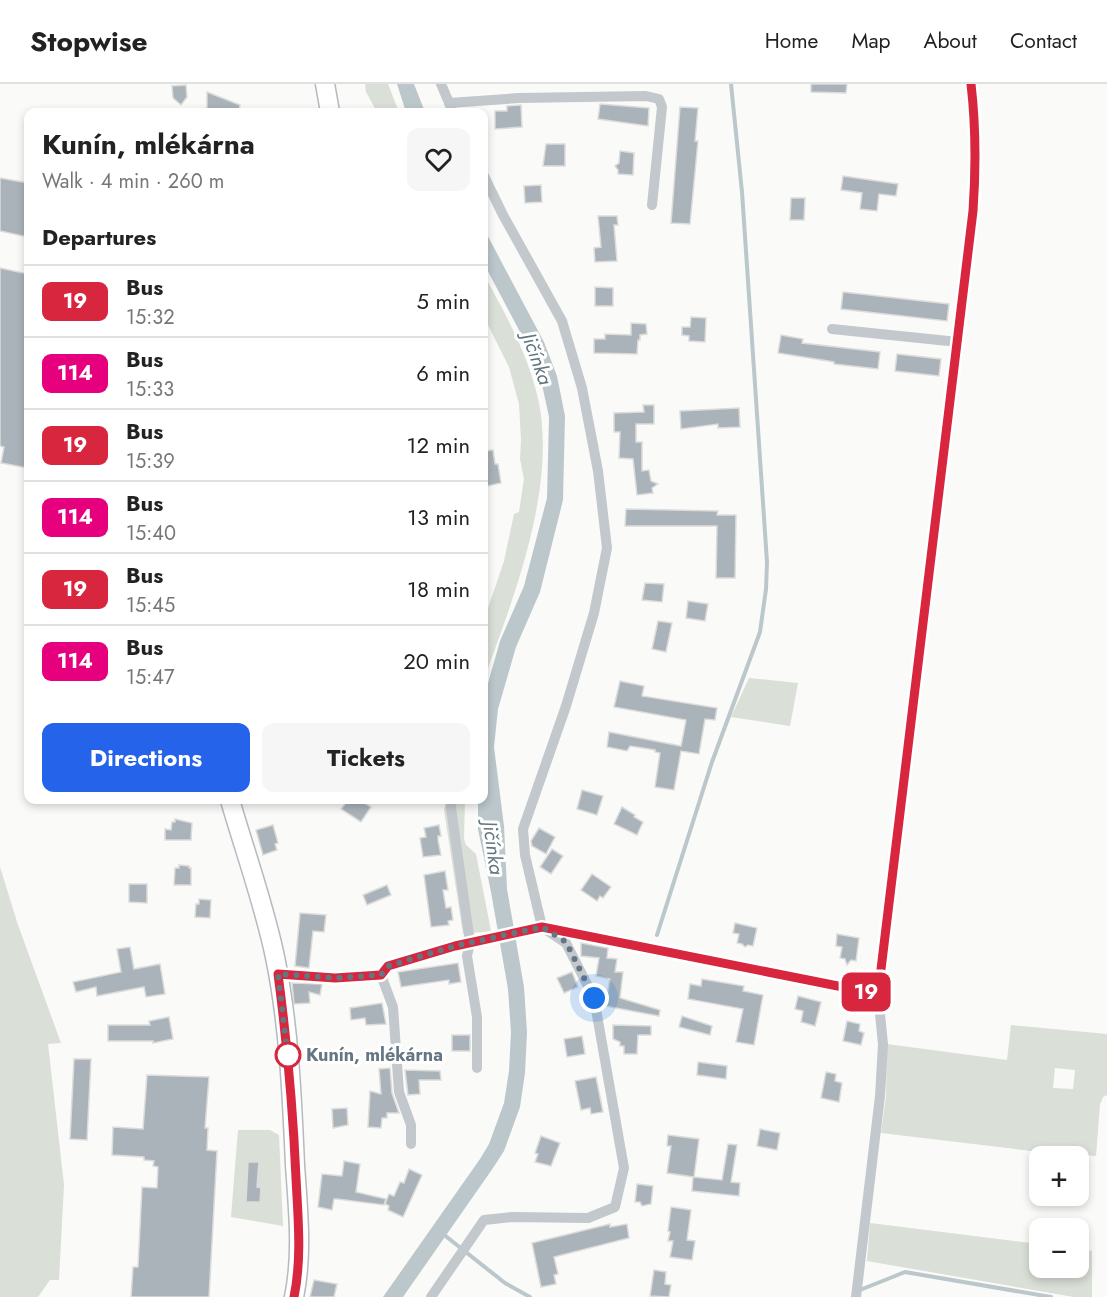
<!DOCTYPE html>
<meta charset="utf-8">
<style>
:root{--surface:#fff;--page:#f6f6f6;--text:#222;--muted:#767676;--line:#e0e0e0;--accent:#2563eb}
body{margin:0;font-family:Jost,sans-serif;background:var(--page);color:var(--text);height:100vh;display:flex;flex-direction:column;font-size:22px;white-space:nowrap}
*{box-sizing:border-box;margin:0}
p{font-size:20px;color:var(--muted)}
.icon{flex:none;width:33px;height:33px;fill:none;stroke:currentColor;stroke-width:2;stroke-linecap:round;stroke-linejoin:round}
.map{position:relative;flex:1;overflow:hidden}
.panel{position:absolute;left:24px;top:24px;width:464px;height:696px;display:flex;flex-direction:column;background:var(--surface);border-radius:12px;box-shadow:0 3px 9px #0003}
.panel>*{flex:none}
.badge{padding:0 12px;border-radius:9px;font-size:21px;line-height:39px}
.controls{position:absolute;left:1029px;top:1062px;display:grid;gap:12px}
.controls a{display:grid;place-items:center;width:60px;height:60px;border-radius:12px;background:var(--surface);box-shadow:0 3px 9px #0003;font-size:30px}
.you{position:absolute;width:30px;height:30px;margin:-15px;border:4px solid #fff;border-radius:50%;background:#1a73e8;box-shadow:0 0 0 9px #1a73e833}
.map>.badge{position:absolute;translate:-50% -50%;box-shadow:0 0 0 3px #fff}
h2{padding:0 18px;font-size:22px;line-height:54px}
.round{display:grid;place-items:center;flex:none;width:63px;height:63px;border-radius:12px;background:var(--page)}
.head{display:flex;align-items:center;justify-content:space-between;height:102px;padding:0 18px}
h1{font-size:28px;font-weight:700;line-height:45px}
.button{display:flex;gap:12px;margin-top:auto;padding:12px 18px}
.button a{flex:1;height:69px;border-radius:12px;background:var(--accent);color:#fff;font-size:24px;font-weight:700;line-height:69px;text-align:center}
.button a+a{background:var(--page);color:var(--text)}
ul{padding:0;list-style:none}
li{display:flex;align-items:center;gap:18px;height:72px;padding:0 18px;border-top:2px solid var(--line)}
li div{flex:1}
li b{display:block;font-size:22px}
li em{font-style:normal}
li .badge{min-width:66px;font-weight:700;text-align:center}
header{display:flex;align-items:center;gap:36px;box-sizing:border-box;height:84px;padding:0 30px;background:var(--surface);border-bottom:2px solid var(--line)}
header strong{font-size:28px}
nav{display:flex;gap:33px;margin-inline-start:auto;font-size:21px}
.map>svg:first-child{display:block}
</style>
<header>
<strong>Stopwise</strong>
<nav><a>Home</a><a>Map</a><a>About</a><a>Contact</a></nav>
</header>
<div class="map">
<svg width="1107" height="1213" viewBox="0 0 1107 1213">
<rect width="100%" height="100%" fill="#fafaf8"/>
<!-- green -->
<g fill="#dadfd7" fill-rule="evenodd">
<path d="M365,0H388L399,28H377L366,8Z"/>
<path d="M483,189C506,231 529,272 539,319C556,407 513,515 483,598V539L504,477L514,430L519,428L524,395L520,375L521,356L519,320L509,283L483,231Z"/>
<path d="M749,594L798,599L790,642L731,633Z"/>
<path d="M446,716H465L464,755L466,761L476,770L491,847L463,850L444,726Z"/>
<path d="M0,783L18,841L61,959L48,960L64,1101L59,1196H50L38,1213H0Z"/>
<path d="M1011,941L1107,950V1011L1103,1013L1100,1020L1096,1072L1040,1068L881,1049L886,1012L887,960L1007,976ZM1055,984L1075,986L1073,1005L1053,1004Z"/>
<path d="M238,1046H270L279,1051L283,1142L231,1133Z"/>
<path d="M870,1139L1039,1160L1040,1184H1078L1079,1165L1092,1167V1213H1074L867,1177Z"/>
</g>
<!-- water -->
<g fill="#bbc7cb">
<path d="M397,0H414L425,28H406Z"/>
<path d="M483,143L544,258L557,292L565,332L563,416L540,508L516,563L498,625L494,663L504,742L507,805L524,903L527,948L525,989L520,1023L504,1067L493,1084L403,1213H383L480,1075L489,1060L504,1019L509,987L511,948L508,905L491,808L478,745V716H483V617L500,557L524,502L547,414L549,333L541,296L529,265L483,178Z"/>
</g>
<g fill="none" stroke-linecap="round" stroke-linejoin="round">
<!-- stream -->
<g stroke="#bbc7cb" stroke-width="4">
<path d="M657,851L712,678L760,548L766,505L767,478L742,108L731,0"/>
<path d="M443,1150L505,1199L530,1213"/>
<path d="M860,1206L905,1188L1051,1213"/>
</g>
</g>
<!-- building -->
<g fill="#aab3b9" stroke="#dcdcda" stroke-width="1.5">
<path d="M811,0H847L846,9L811,8Z"/>
<path d="M186,1L187,13L181,21L173,14L172,2Z"/>
<path d="M207,8L240,21L239,28H207Z"/>
<path d="M600,20L649,24L648,42L598,35Z"/>
<path d="M521,21L522,43L495,45V27H507V22Z"/>
<path d="M680,23L698,24L695,57H698L690,140L671,139Z"/>
<path d="M546,60H565V82H543Z"/>
<path d="M620,67L634,69L633,91L618,90V86L615,82L619,79Z"/>
<path d="M843,92L898,100L896,112L879,110L877,127L860,125L862,109L841,106Z"/>
<path d="M0,94L28,99V153L0,147Z"/>
<path d="M541,101L542,118L525,119L524,102Z"/>
<path d="M791,114H805L804,136H790Z"/>
<path d="M598,132H617L618,141H614L617,177L595,178L594,164L601,163Z"/>
<path d="M0,184L28,190V384L1,379L4,363L0,362Z"/>
<path d="M595,203L613,204V222H595Z"/>
<path d="M843,208L949,220L947,237L841,225Z"/>
<path d="M691,233L706,234L705,258L689,257V252L682,251V243H690Z"/>
<path d="M631,239L646,240L647,250L640,251V256H638L637,270L594,269V255H605V250L631,251Z"/>
<path d="M781,251L803,255L802,259L880,268L878,285L834,280V278L778,269Z"/>
<path d="M897,270L941,275L939,292L895,287Z"/>
<path d="M643,321H654V340H636V358H642V387L649,386L651,397L658,400L652,404L653,409L637,411L633,375L619,374L620,348H614V329L644,328Z"/>
<path d="M739,324L740,343L718,344V340L681,345L680,327Z"/>
<path d="M493,366L495,380H498L501,399L487,402L483,367Z"/>
<path d="M626,425L718,427L717,431H736L735,494H716L717,442H625Z"/>
<path d="M645,499L664,500L662,518L642,516Z"/>
<path d="M688,517L708,520L705,537L686,534Z"/>
<path d="M658,537L672,539L666,568L652,565Z"/>
<path d="M620,597L644,602L642,612L717,624L715,636L705,635L699,670L681,667L674,706L655,703L660,669L655,668V666L630,662L627,667L607,663L609,648L681,662L686,636L614,623Z"/>
<path d="M582,706L603,712L597,731L577,725Z"/>
<path d="M348,716H360L371,723L361,738L341,725Z"/>
<path d="M622,723L635,731L634,733L643,738L637,751L614,740Z"/>
<path d="M175,735L192,739L191,756H165V745L171,746L172,738H175Z"/>
<path d="M273,741L278,759L275,760L277,766L263,771L256,746Z"/>
<path d="M439,741L441,752H438V756L441,771L423,773L420,754L426,753L424,744Z"/>
<path d="M539,744L555,753L546,770L532,762L531,757Z"/>
<path d="M552,765L563,772L551,790L540,783Z"/>
<path d="M179,781L189,782V784H191V801H174L175,784H179Z"/>
<path d="M445,787L448,806H443L446,824L451,823L453,836L448,837L449,841L431,843L424,791Z"/>
<path d="M592,790L611,803L603,814L600,812L597,817L581,806Z"/>
<path d="M129,800H147V819L129,818Z"/>
<path d="M387,801L391,811L367,821L363,811Z"/>
<path d="M199,815L211,816L210,834L195,833L196,820H199Z"/>
<path d="M300,829L326,831L324,848L313,847L309,884L295,882Z"/>
<path d="M735,839L757,844L753,862L748,861L745,863L742,860L737,859L739,850L733,849Z"/>
<path d="M837,850L859,854L856,877L851,876L847,881L845,875L840,874L842,863L836,862Z"/>
<path d="M581,859L608,864L607,874L617,875L615,888H623L620,914L660,926L659,932L605,922L610,895L596,892L599,874L581,872Z"/>
<path d="M130,863L134,885L160,880L165,910L146,913L144,903L97,912L96,903L76,908L73,898L121,888L117,865Z"/>
<path d="M458,879L461,898L449,900V896L401,903L398,888Z"/>
<path d="M572,888L578,903L564,909L557,894Z"/>
<path d="M702,895L744,902L743,907L763,911L754,961L736,958L743,925L688,915L690,900L701,902Z"/>
<path d="M292,899L322,900L320,911L309,908L310,919L294,920Z"/>
<path d="M798,912L821,918L815,942L801,938L803,927L795,925Z"/>
<path d="M382,919L386,940L366,941L365,934L351,936L350,924Z"/>
<path d="M682,932L712,942L710,951L679,943Z"/>
<path d="M169,933L173,955L153,959V957H108V941H150L149,937Z"/>
<path d="M847,937L860,940L859,947L864,949L861,961L843,957Z"/>
<path d="M613,941L651,942V951H638L637,970H624V962H620V958L613,955Z"/>
<rect x="452" y="951" width="18" height="16"/>
<path d="M582,952L585,970L567,973L564,955Z"/>
<path d="M74,975H91L87,1056L70,1055Z"/>
<path d="M698,978L727,982L726,995L697,991Z"/>
<path d="M390,984L392,1009L399,1029H387V1034H382L381,1044L368,1043L370,1007L381,1010L379,985Z"/>
<path d="M405,986L440,987L441,996H419L420,1010L408,1011Z"/>
<path d="M826,988L836,990L835,997L842,999L839,1018L821,1014Z"/>
<path d="M147,991L209,993L205,1044H208L207,1066L217,1067L209,1213H131L133,1183H138L142,1103L157,1104L158,1083L153,1082L154,1077L144,1076V1073L112,1071L113,1043L143,1045Z"/>
<path d="M596,993L603,1028L591,1030L590,1024L581,1026L575,997Z"/>
<path d="M347,1024L348,1041L333,1044L332,1025Z"/>
<path d="M760,1045L780,1049L777,1066L757,1062Z"/>
<path d="M668,1051L699,1055L694,1093L722,1096L728,1060L737,1061L731,1098L740,1099L739,1112L692,1107L693,1093L667,1089L671,1062H667Z"/>
<path d="M541,1052L560,1059L551,1082L535,1078L538,1070L535,1069Z"/>
<path d="M344,1077L360,1080L356,1108L386,1115L384,1121L337,1115H334L332,1126L318,1123L322,1090L342,1092Z"/>
<path d="M248,1078H259L257,1103L261,1104L260,1118H246Z"/>
<path d="M409,1085L422,1091L403,1133L388,1126L389,1122L385,1120L389,1110L394,1112L400,1098L404,1099Z"/>
<path d="M637,1100L653,1102L651,1120L642,1122L640,1118H635Z"/>
<path d="M671,1123L691,1126L687,1156L695,1157L692,1176L670,1173L673,1157H668L670,1148L668,1147Z"/>
<path d="M610,1140V1143L627,1140L629,1154L554,1173L558,1190L554,1191L556,1200L541,1203L532,1159Z"/>
<path d="M654,1186L666,1188L665,1200L671,1201L669,1213L650,1212Z"/>
<path d="M314,1196L337,1200L334,1213H310Z"/>
</g>
<g fill="none" stroke-linecap="round" stroke-linejoin="round">
<defs>
<g id="primary">
<path d="M325,0L330,28"/>
<path d="M230,716C245,768 264,820 275,873C289,941 292,1012 295,1081C298,1125 303,1170 294,1213"/>
</g>
</defs>
<!-- primary casing -->
<use href="#primary" stroke="#b5babe" stroke-width="21"/>
<!-- minor -->
<g stroke="#c3c8cc" stroke-width="10">
<path d="M441,0L453,28"/>
<path d="M449,19L519,14L646,12L659,15L662,23L652,121"/>
<path d="M832,245L958,258"/>
<path d="M452,716L451,724L470,858L467,872L477,933V984"/>
<path d="M278,890C313,893 346,894 381,891L388,882L455,862L542,843L878,910"/>
<path d="M381,891L393,923L399,1008L411,1041V1060"/>
<path d="M431,1213L484,1136L512,1133L588,1134L615,1123L624,1084L594,914L566,859L542,843L525,771L523,745L566,622L594,529L607,464L598,387L582,304L562,237L503,131L483,90"/>
<path d="M856,1213L880,1012L883,960L878,910L973,127C976,84 976,43 971,0"/>
</g>
<!-- primary -->
<use href="#primary" stroke="#fff" stroke-width="18"/>
</g>
<g fill="none" stroke-linecap="round" stroke-linejoin="round">
<defs>
<path id="line" d="M294,1213C302,1174 298,1134 296,1094C293,1026 287,958 278,890L335,894L381,891L388,882L455,862L542,843L878,910L973,127C976,84 976,43 971,0"/>
</defs>
<!-- line casing -->
<use href="#line" stroke="#fff" stroke-width="14"/>
<!-- line -->
<use href="#line" stroke="#d7263d" stroke-width="9"/>
<!-- walk -->
<path stroke="#657683" stroke-width="6" stroke-dasharray="0 10.8" d="M288,971V975L278,890L335,894L381,891L388,882L455,862L542,843L566,858L594,914"/>
</g>
<!-- markers -->
<circle fill="#fff" stroke="#d7263d" stroke-width="3" cx="288" cy="971" r="12"/>
<g text-anchor="middle" dominant-baseline="central" stroke-width="6" stroke-linejoin="round" paint-order="stroke">
<!-- stop labels -->
<g font-size="18" font-weight="bold" fill="#657683" stroke="#fff" text-anchor="start">
<text x="306" y="971">Kunín, mlékárna</text>
</g>
<!-- water labels -->
<g font-size="20" font-style="italic" fill="#60757c" stroke="#fff">
<text transform="translate(537 275) rotate(70)">Jičínka</text>
<text transform="translate(493 764) rotate(82)">Jičínka</text>
</g>
</g>
</svg>
<div class="controls">
<a>+</a>
<a>−</a>
</div>
<div class="you" style="left:594px;top:914px"></div>
<b class="badge" style="left:866px;top:908px;background:#d7263d;color:#fff">19</b>
<section class="panel">
<div class="head"><div><h1>Kunín, mlékárna</h1><p>Walk · 4 min · 260 m</p></div><a class="round"><svg class="icon" aria-label="heart" viewBox="0 0 24 24"><path d="M12 20l-8-8c-3-5 5-10 8-4 3-6 11-1 8 4z"/></svg></a></div>
<h2>Departures</h2>
<ul>
<li><span class="badge" style="background:#d7263d;color:#fff">19</span><div><b>Bus</b><p>15:32</p></div><em>5 min</em></li>
<li><span class="badge" style="background:#e6007e;color:#fff">114</span><div><b>Bus</b><p>15:33</p></div><em>6 min</em></li>
<li><span class="badge" style="background:#d7263d;color:#fff">19</span><div><b>Bus</b><p>15:39</p></div><em>12 min</em></li>
<li><span class="badge" style="background:#e6007e;color:#fff">114</span><div><b>Bus</b><p>15:40</p></div><em>13 min</em></li>
<li><span class="badge" style="background:#d7263d;color:#fff">19</span><div><b>Bus</b><p>15:45</p></div><em>18 min</em></li>
<li><span class="badge" style="background:#e6007e;color:#fff">114</span><div><b>Bus</b><p>15:47</p></div><em>20 min</em></li>
</ul>
<div class="button"><a>Directions</a><a>Tickets</a></div>
</section>
</div>
